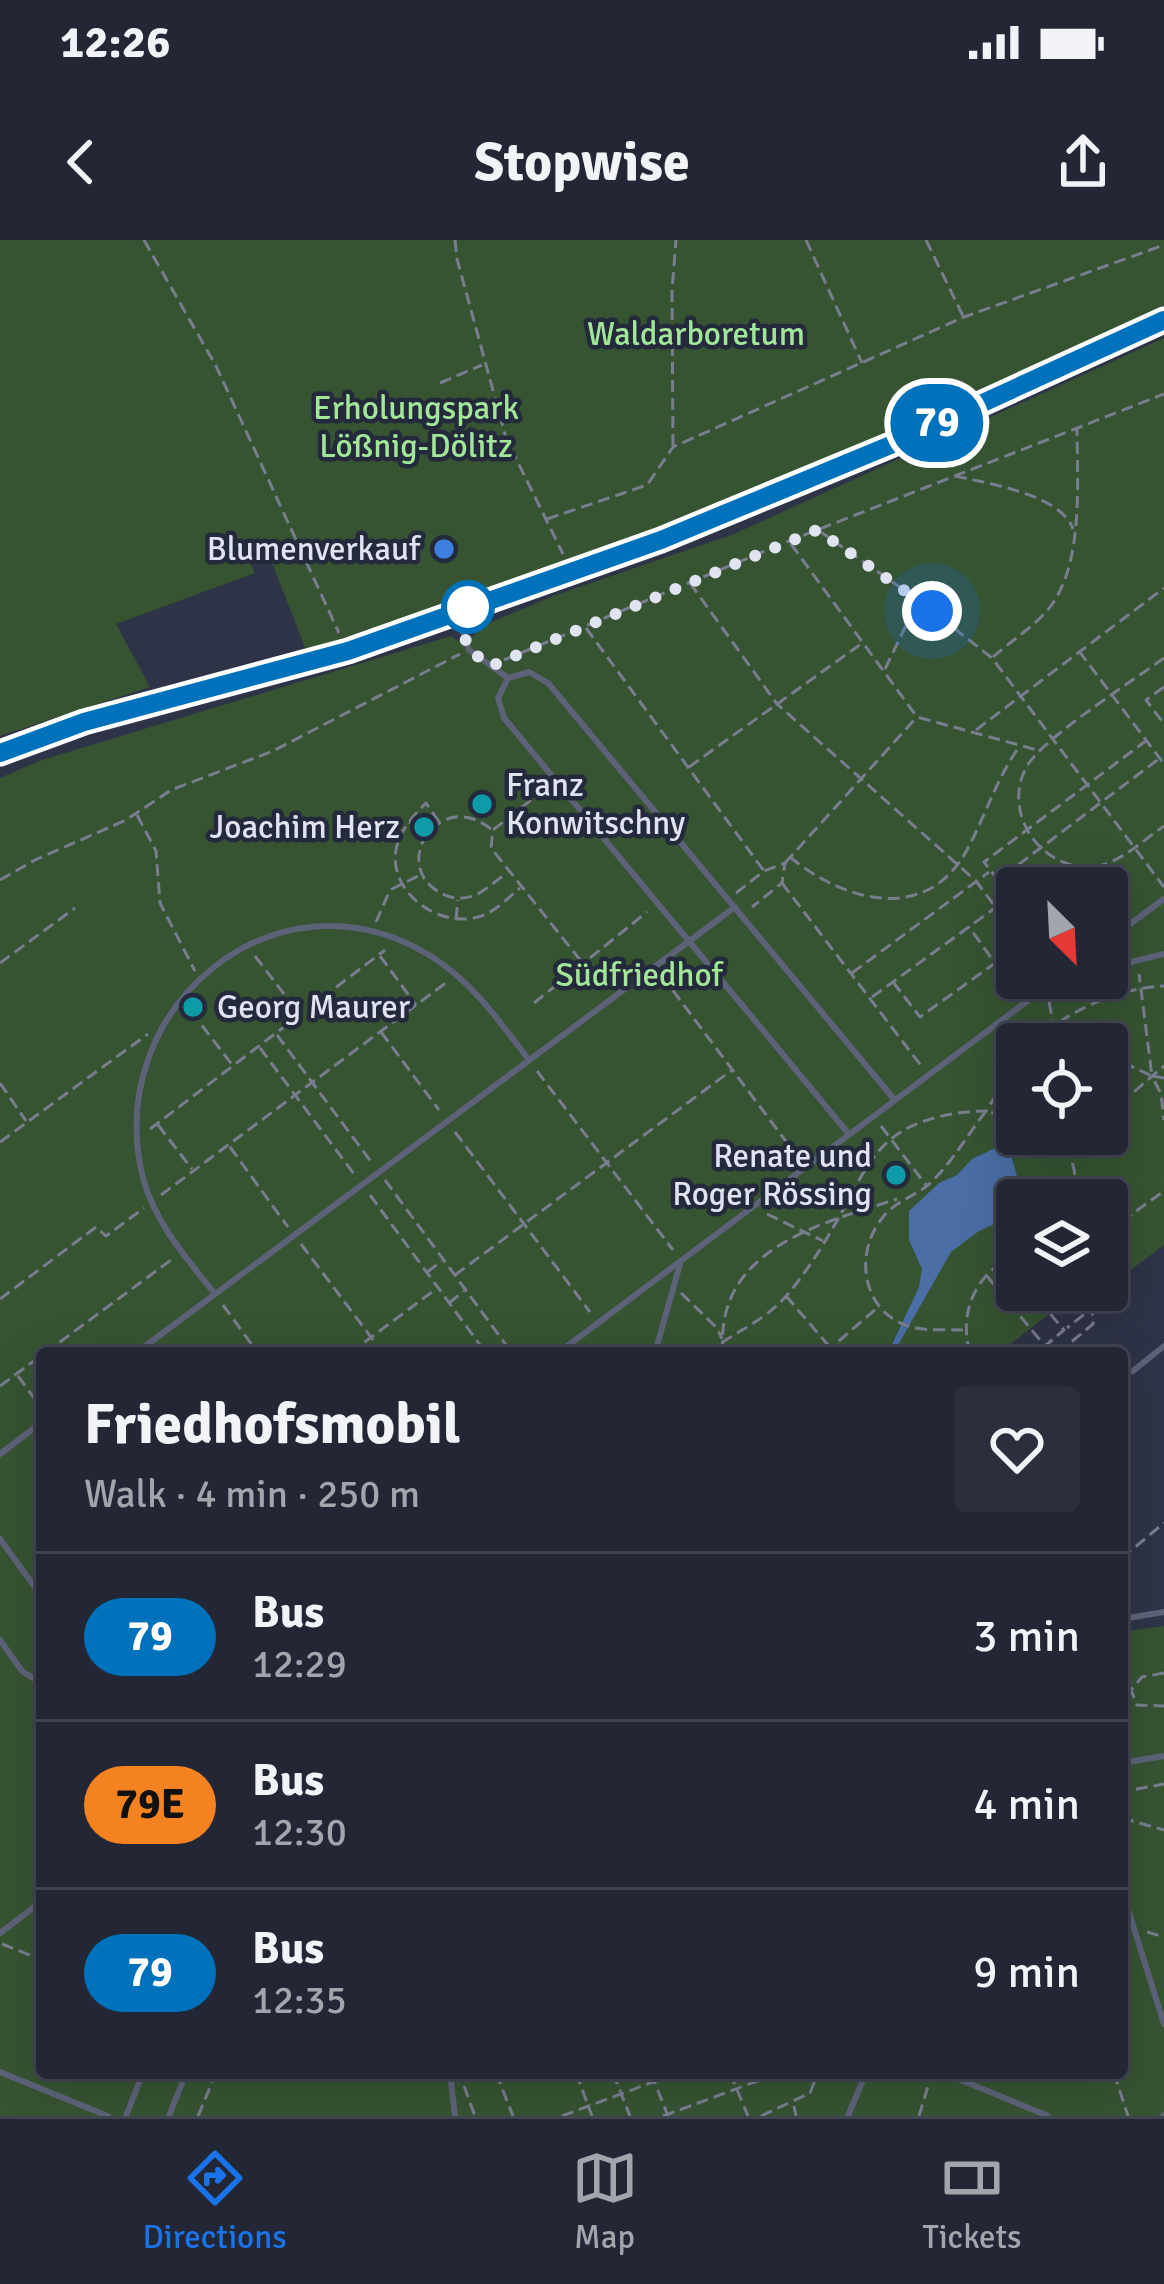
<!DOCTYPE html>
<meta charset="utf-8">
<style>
:root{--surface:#232635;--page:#2b2e3d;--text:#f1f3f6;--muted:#a3a5ad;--line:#404350;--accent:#1a73e8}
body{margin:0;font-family:Signika,sans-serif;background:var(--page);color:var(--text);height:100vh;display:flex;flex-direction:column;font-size:45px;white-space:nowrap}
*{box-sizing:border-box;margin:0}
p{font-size:39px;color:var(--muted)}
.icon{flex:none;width:66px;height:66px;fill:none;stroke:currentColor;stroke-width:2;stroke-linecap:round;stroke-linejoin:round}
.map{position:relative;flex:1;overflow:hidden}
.drawer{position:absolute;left:36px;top:1107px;width:1092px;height:732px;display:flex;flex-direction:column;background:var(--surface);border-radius:12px;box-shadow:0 12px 48px #0002,0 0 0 3px var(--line)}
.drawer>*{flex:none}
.badge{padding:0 24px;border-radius:39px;font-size:42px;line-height:78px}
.needle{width:78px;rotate:156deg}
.controls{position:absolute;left:996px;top:627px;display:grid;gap:24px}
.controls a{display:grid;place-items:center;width:132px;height:132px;border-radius:12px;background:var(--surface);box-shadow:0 12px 48px #0002,0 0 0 3px var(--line);font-size:60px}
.you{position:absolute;width:60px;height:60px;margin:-30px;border:9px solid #fff;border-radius:50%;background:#1a73e8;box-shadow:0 0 0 18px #1a73e833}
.map>.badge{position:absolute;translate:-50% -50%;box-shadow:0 0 0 6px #fff}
.round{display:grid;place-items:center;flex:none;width:126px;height:126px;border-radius:12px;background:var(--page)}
.head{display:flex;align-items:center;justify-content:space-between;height:204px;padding:0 48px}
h1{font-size:57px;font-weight:700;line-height:90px}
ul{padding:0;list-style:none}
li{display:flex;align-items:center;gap:36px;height:168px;padding:0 48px;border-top:3px solid var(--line)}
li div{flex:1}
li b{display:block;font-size:45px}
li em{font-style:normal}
li .badge{min-width:132px;font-weight:700;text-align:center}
.status{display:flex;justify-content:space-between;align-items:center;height:84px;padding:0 60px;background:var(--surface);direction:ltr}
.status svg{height:33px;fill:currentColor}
header{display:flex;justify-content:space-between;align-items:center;height:156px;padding:0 48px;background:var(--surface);font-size:54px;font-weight:700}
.tab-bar{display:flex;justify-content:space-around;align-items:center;height:168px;border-top:3px solid var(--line);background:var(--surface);font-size:33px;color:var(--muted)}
.tab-bar a{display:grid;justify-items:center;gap:6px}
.tab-bar .on{color:var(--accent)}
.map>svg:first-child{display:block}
</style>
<div class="status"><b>12:26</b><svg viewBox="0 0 49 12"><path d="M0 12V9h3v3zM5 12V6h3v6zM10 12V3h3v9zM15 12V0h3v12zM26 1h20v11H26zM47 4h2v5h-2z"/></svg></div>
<header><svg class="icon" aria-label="back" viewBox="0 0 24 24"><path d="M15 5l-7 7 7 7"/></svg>Stopwise<svg class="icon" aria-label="share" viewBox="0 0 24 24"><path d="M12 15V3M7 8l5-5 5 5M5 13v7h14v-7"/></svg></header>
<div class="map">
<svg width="1164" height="1876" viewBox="0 0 1164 1876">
<rect width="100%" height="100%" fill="#2f3347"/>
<!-- green -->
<g fill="#365332" fill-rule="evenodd">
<path d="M0,0H1164V80L571,332L308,415L263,300L244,309L255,333L116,384L150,447L0,496Z"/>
<path d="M1164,98V1005L1107,1048V960H1017V1050H1105L1085,1066L1074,1054L1007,1107L1011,1113H42V1833H1122V1392L1164,1386V1876H0V538L42,520L451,396L458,401L474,396L477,388L553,356L734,294ZM1017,648H1107V738H1017ZM1017,804H1107V894H1017Z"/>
</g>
<!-- water -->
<path fill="#4a6ea5" d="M995,908L1010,911L1021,951L1017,974L979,991L951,1012L894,1112L888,1113L919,1047L922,1029L909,1000V971L939,943L957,935L972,919Z"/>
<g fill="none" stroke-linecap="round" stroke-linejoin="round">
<!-- path -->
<g stroke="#797d8e" stroke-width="3" stroke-dasharray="12 6" stroke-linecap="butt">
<path d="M144,0L216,126L339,393"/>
<path d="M455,0L457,19L506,198L563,314"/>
<path d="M806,0L862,123"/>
<path d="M926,0L963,76"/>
<path d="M440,143L482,125"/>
<path d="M673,206L672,51L676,0"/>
<path d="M955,236C987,243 1062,255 1073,289"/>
<path d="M547,279L647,245L673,207L964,77L1164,5"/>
<path d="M818,290L904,350"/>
<path d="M791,304L917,477L1037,510"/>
<path d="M690,343L777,464L976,641L1017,696"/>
<path d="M932,371H913L905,351L924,352L932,371L992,418L1164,647"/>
<path d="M586,388L764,631"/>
<path d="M1079,411L1164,524"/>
<path d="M993,417C1010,402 1030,389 1045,373C1085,330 1077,242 1077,187"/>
<path d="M1164,418C1134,440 1043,498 1027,526C999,575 1046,638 1102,625C1124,619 1145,599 1164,586"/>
<path d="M504,420L789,301L1164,154"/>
<path d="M885,429L912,373"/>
<path d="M1164,447L1146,460L1164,484"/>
<path d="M976,490L1164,348"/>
<path d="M1147,500L984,622L998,640L1160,518"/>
<path d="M689,527L861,404"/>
<path d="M545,549L493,590L491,608L604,750"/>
<path d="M137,575L156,611L160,663L195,731"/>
<path d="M409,582L425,592"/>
<path d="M439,582L426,563C415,574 403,587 398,602C382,649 439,691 481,676C496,671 508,658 520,648"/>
<path d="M491,589C439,547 390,624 439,652C450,659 464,660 476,655C487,649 497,640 507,633"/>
<path d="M790,617C844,662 928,685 968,608C986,574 996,540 1019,507"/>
<path d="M785,623L916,478"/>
<path d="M0,640L35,620L126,580L171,550L273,511L460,414"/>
<path d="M782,643L922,827"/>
<path d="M736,653L764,631L785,623L782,643L752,667"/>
<path d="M456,679L458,660"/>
<path d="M376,682L390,650L420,635"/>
<path d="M255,716L300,775"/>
<path d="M380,716L416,765"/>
<path d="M0,723L75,668"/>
<path d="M852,733L989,632"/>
<path d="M662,736L800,920"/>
<path d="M893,742L920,777L995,723L969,687"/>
<path d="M872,757L995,668"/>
<path d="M1049,762L1053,782"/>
<path d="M534,763L647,672"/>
<path d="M191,771L233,826"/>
<path d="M381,792L439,870"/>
<path d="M277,795L372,923"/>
<path d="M1033,802L1056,804"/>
<path d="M1031,804C1066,772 1116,748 1164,746"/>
<path d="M260,808L357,938"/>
<path d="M1107,815L1152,836L1139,734"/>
<path d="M537,831L673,1010"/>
<path d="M1164,838L1152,836L1161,854L1164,880"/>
<path d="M0,843L26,881"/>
<path d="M1107,875L1164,826"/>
<path d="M158,885L192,929"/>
<path d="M881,886L926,945"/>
<path d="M150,889L385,710"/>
<path d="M455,892L590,1072"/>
<path d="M1052,894C1074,913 1077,932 1075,960"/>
<path d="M0,902L148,794"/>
<path d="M230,907L288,987"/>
<path d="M1068,908L1084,894"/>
<path d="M385,940L512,1113"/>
<path d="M161,955L447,742"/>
<path d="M370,955L486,1113"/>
<path d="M767,974L823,1001"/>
<path d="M1107,992L1164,951"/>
<path d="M301,1004L383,1113"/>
<path d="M1006,1021L1017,1035"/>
<path d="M427,1032L442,1021"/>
<path d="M455,1035L732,830"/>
<path d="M986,1035L1045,1106L1064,1090L1030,1050"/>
<path d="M681,1053L717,1088L722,1099"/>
<path d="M786,1056L835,1113"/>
<path d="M0,1059L96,987L106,996L144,968"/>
<path d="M449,1063L464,1051"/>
<path d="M223,1065L258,1113"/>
<path d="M963,1090C948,1089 931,1091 916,1088C864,1078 851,1016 883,977C896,961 913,957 928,945C950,926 968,894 986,871L1017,879"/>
<path d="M45,1113L171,1020"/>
<path d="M350,1113L436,1049"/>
<path d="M707,1113C735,1091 763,1083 788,1054C807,1031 825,1003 839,977C854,951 867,919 890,900C914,879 955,871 986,871L1017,822"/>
<path d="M723,1113C714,1009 820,984 897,959"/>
<path d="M825,1113L876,1069"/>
<path d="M970,1113C958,1072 976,1031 1017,1015"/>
<path d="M1058,1113L1093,1084L1092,1068L1067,1088"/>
<path d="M18,1136L42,1169"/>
<path d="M0,1146L42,1115"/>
<path d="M1122,1318L1164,1283"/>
<path d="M1164,1433L1142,1437L1131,1450L1137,1465L1164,1466"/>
<path d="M1122,1560L1132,1550L1164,1544"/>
<path d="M1122,1578L1164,1590"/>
<path d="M1147,1692L1164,1697"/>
<path d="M2,1704L42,1720"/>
<path d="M496,1833L513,1876"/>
<path d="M576,1833L592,1876"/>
<path d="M613,1833L630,1876"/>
<path d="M651,1833L668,1876"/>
<path d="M730,1833L748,1876"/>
<path d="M1114,1833L1128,1876"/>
<path d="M464,1846L475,1876"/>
<path d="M794,1866L796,1876"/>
<path d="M198,1876L216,1833"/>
<path d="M562,1876L677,1833"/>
<path d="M663,1876L779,1833"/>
<path d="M761,1876L810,1853L818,1833"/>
<path d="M919,1876L932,1833"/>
</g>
<!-- lane -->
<g stroke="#5d6278" stroke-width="6">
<path d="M457,375L469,410L508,438"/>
<path d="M1107,701L1164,659"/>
<path d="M1107,728L1164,714"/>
<path d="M1054,743L1071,738"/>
<path d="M848,893L504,478L498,458L508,438L529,432L548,443L894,859"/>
<path d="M215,1054C187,1019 155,983 143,938C101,769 275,622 429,715C472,741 499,781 529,820"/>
<path d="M136,1113L735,667"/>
<path d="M558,1113L1058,738"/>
<path d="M655,1113L680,1024"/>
<path d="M1133,1131L1164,1106"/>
<path d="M0,1214L42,1182"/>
<path d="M0,1299L42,1357"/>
<path d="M1122,1379L1164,1372"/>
<path d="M0,1400L22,1431L42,1444"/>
<path d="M1122,1523L1164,1516"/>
<path d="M1122,1650L1164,1784"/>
<path d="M0,1693L42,1661"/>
<path d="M0,1832L108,1876"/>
<path d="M450,1833L455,1876"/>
<path d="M944,1833L1048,1876"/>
<path d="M126,1876L143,1833"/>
<path d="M169,1876L186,1833"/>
<path d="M848,1876L866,1833"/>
<path d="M1163,1876L1164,1875"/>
</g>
<!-- secondary -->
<path stroke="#5d6278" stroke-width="18" d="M0,513L84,482L348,411L661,300L893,204L1164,80"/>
</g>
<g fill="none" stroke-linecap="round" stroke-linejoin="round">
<defs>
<path id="line" d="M0,513L84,482L348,411L661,300L893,204L1164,80"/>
</defs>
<!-- line casing -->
<use href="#line" stroke="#fff" stroke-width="27"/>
<!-- line -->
<use href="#line" stroke="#0072bc" stroke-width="18"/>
<!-- walk -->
<path stroke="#e0e3f0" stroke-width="12" stroke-dasharray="0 21.6" d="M468,367L456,371L469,410L491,426L817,290L905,351L924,352L932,371"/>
</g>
<!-- markers -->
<circle fill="#3f7fe0" stroke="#25293c" stroke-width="4.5" cx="444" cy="309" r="12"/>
<circle fill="#fff" stroke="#0072bc" stroke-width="6" cx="468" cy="367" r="24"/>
<g fill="#0f9aa8" stroke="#25293c" stroke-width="4.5">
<circle cx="482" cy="564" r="12"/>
<circle cx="424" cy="587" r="12"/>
<circle cx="193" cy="767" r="12"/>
<circle cx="896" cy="935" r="12"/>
</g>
<g text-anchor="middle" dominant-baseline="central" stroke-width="9" stroke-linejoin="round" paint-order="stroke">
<!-- park labels -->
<g font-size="33" fill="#a2e698" stroke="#25293c">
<text x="696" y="94">Waldarboretum</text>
<text x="416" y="168">Erholungspark<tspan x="416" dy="38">Lößnig-Dölitz</tspan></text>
<text x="639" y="735">Südfriedhof</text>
</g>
<!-- poi labels -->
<g font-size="33" fill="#e0e3f0" stroke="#25293c" text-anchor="end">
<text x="420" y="309">Blumenverkauf</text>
<text x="506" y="545" text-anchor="start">Franz<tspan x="506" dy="38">Konwitschny</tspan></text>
<text x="400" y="587">Joachim Herz</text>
<text x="217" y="767" text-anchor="start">Georg Maurer</text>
<text x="872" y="916">Renate und<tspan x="872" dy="38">Roger Rössing</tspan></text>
</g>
</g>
</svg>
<div class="controls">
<a><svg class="needle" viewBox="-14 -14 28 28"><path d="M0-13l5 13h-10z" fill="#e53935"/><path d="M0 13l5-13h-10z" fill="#a3a5ad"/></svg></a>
<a><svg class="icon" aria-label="locate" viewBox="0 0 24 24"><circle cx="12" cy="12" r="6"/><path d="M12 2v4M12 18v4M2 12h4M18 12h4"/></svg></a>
<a><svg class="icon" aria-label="layers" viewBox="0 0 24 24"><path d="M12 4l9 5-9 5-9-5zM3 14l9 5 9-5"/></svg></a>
</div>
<div class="you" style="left:932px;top:371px"></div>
<b class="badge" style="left:937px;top:183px;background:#0072bc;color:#fff">79</b>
<section class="drawer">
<div class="head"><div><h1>Friedhofsmobil</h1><p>Walk · 4 min · 250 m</p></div><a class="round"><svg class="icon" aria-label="heart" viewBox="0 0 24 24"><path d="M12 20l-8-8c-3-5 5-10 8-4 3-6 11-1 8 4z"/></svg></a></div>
<ul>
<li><span class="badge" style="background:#0072bc;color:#fff">79</span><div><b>Bus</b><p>12:29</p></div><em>3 min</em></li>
<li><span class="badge" style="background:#f58220;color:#111">79E</span><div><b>Bus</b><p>12:30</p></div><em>4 min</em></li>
<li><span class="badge" style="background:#0072bc;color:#fff">79</span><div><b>Bus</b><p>12:35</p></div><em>9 min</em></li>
</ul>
</section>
</div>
<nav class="tab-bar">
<a class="on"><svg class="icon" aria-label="directions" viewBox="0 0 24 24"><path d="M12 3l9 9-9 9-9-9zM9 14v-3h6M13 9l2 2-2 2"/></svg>Directions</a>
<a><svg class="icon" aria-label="map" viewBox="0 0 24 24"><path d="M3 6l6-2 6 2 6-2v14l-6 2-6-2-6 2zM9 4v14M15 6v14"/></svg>Map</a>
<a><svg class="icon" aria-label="tickets" viewBox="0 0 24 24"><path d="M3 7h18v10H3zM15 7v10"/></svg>Tickets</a>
</nav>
